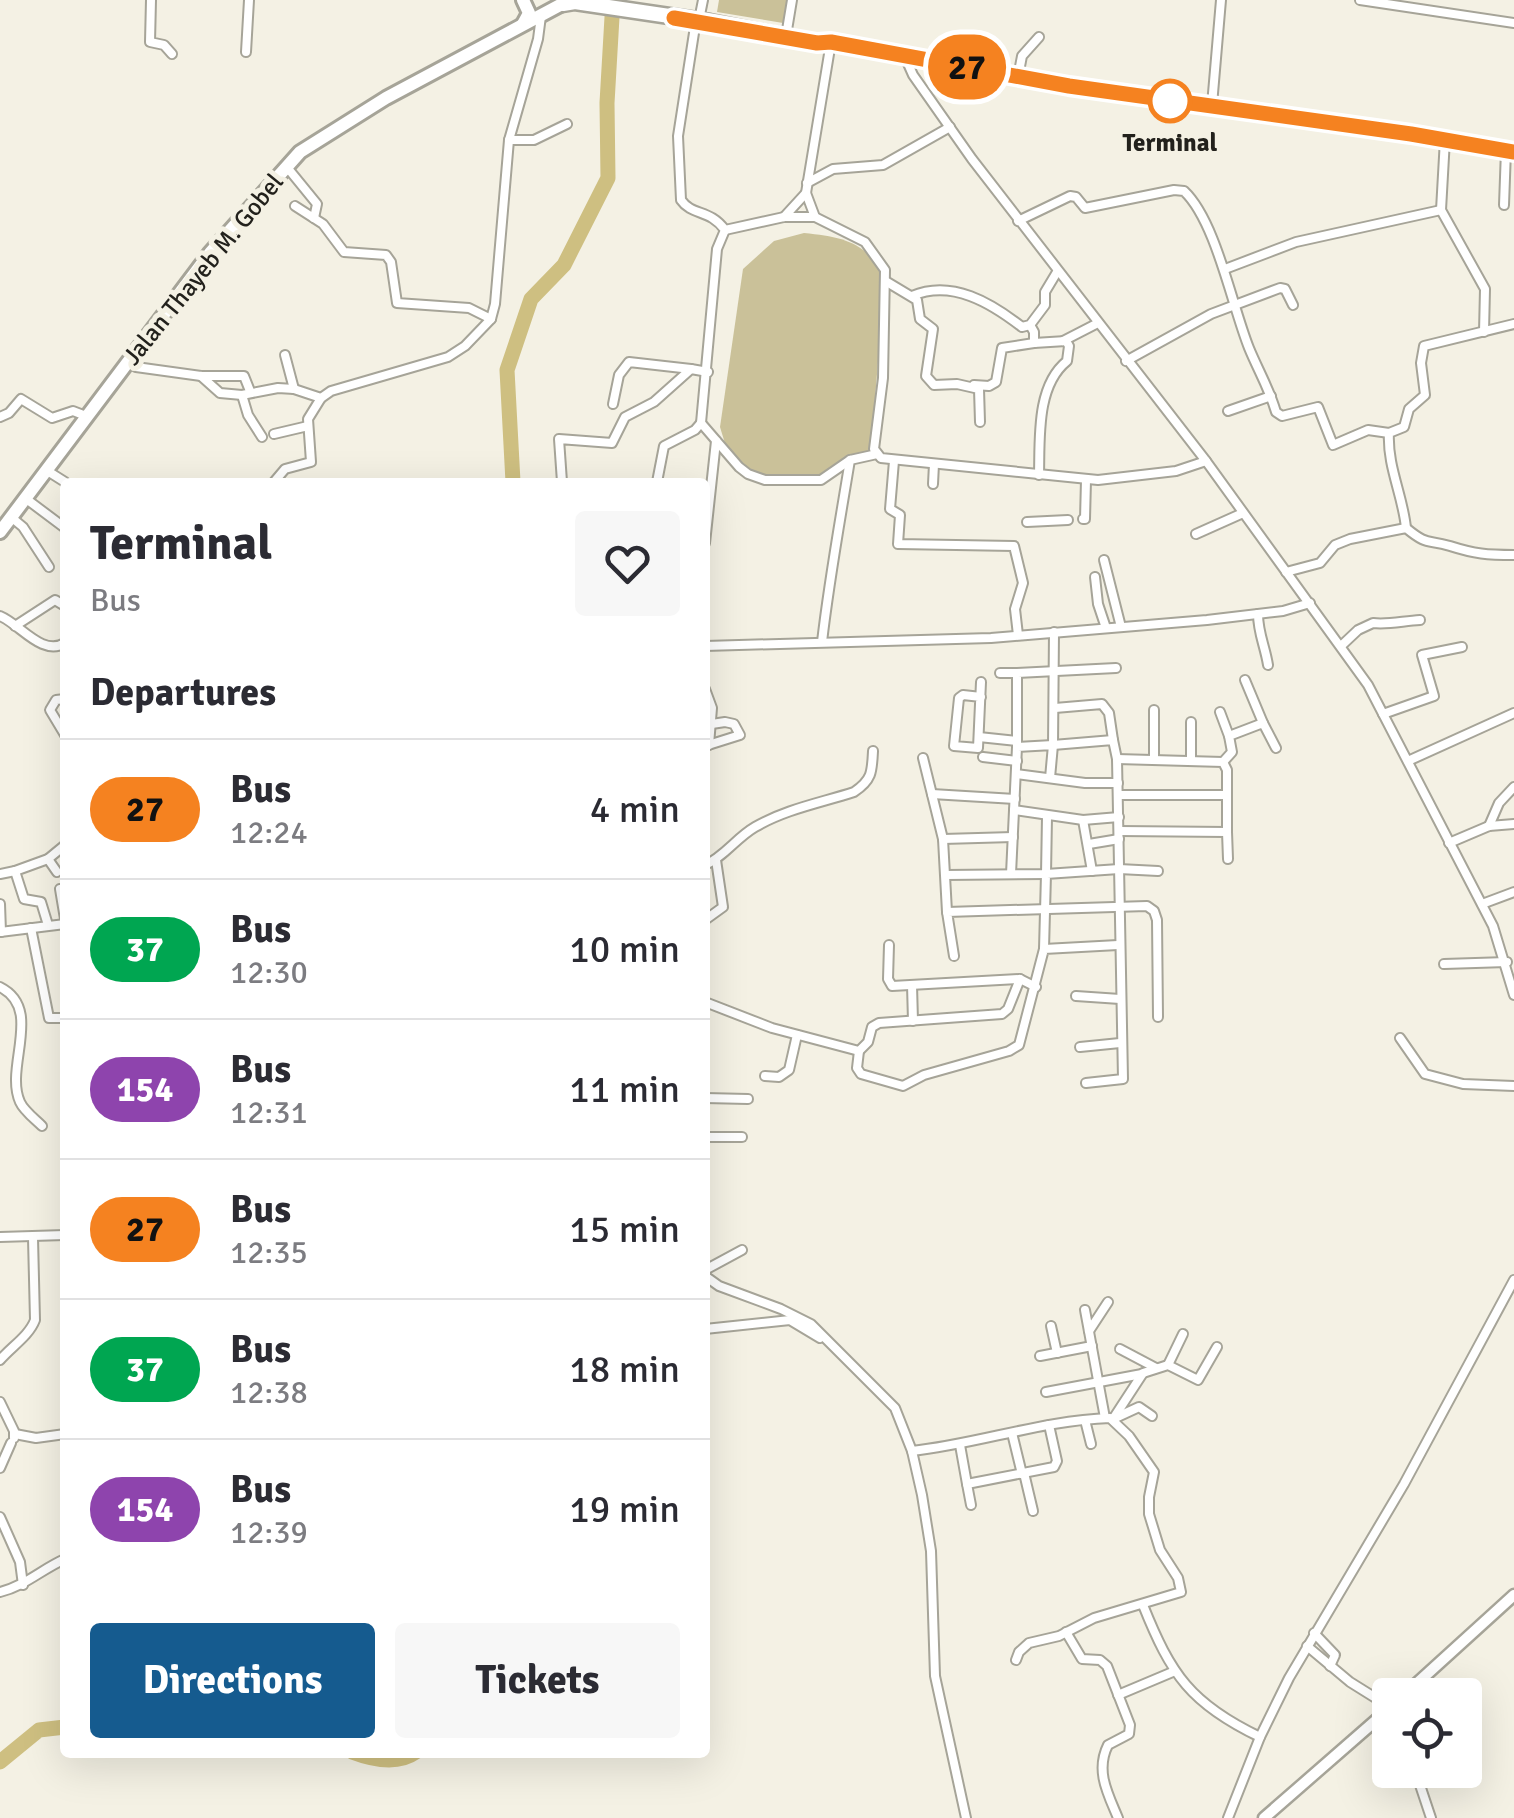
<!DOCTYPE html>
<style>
:root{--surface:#fff;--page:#f7f7f7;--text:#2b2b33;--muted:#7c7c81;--line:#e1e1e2;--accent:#155b8f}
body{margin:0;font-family:Signika,sans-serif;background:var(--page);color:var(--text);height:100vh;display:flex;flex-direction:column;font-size:38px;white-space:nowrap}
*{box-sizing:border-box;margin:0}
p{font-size:32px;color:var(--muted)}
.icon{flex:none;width:55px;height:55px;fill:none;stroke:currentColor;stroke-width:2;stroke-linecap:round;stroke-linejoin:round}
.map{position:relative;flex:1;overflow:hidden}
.drawer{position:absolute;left:60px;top:478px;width:650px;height:1280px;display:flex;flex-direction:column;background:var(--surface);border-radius:10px;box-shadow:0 10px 40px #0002}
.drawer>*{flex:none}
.badge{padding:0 20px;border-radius:32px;font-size:35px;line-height:65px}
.tools{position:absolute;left:1372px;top:1678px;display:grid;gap:20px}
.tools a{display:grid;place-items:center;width:110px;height:110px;border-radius:10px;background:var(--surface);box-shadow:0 10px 40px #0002;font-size:50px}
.map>.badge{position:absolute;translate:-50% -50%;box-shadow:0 0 0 5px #fff}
h2{padding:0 30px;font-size:38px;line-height:90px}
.round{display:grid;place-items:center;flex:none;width:105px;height:105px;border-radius:10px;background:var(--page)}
.headline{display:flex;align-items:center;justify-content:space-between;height:170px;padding:0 30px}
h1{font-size:48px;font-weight:700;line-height:75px}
.button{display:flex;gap:20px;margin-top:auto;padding:20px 30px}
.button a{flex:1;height:115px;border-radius:10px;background:var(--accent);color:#fff;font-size:40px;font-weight:700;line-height:115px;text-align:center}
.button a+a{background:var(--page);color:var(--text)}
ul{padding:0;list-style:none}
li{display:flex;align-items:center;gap:30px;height:140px;padding:0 30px;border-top:2px solid var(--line)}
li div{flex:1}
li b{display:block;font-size:38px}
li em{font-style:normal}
li .badge{min-width:110px;font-weight:700;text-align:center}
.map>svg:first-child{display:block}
</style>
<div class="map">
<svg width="1514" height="1818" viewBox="0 0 1514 1818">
<rect width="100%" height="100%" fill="#f4f1e4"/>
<!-- green -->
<g fill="#cac199">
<path d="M719,0H787L783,23L717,12Z"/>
<path d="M804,233C842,237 864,241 885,275L871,448L828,478L766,477L743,466L727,450L720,427L743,269L774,241Z"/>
</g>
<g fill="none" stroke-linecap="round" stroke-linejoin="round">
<!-- river -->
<g stroke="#cebf81" stroke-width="15">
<path d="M513,482L507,370L531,299L564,265L608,178L607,103L613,0"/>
<path d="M352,1752C373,1760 398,1765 416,1752"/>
<path d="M0,1762L39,1730L65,1727"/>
</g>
<defs>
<g id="minor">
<path d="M151,0L150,42L164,45L172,54"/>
<path d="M1360,0L1514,23"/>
<path d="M700,15L703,0"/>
<path d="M541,16L538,39L509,140H534L567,124"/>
<path d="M696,20L678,136L681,200C692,216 710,209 725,230L717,249L701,423"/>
<path d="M787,30L792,0"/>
<path d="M831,42L806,193L815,217L865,242L885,270L883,378L874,449L881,458L1098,480L1176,471L1206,461"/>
<path d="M246,52L249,0"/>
<path d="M905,57L913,75L972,159L1206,461L1368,685L1493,926L1514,995"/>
<path d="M1018,77L1022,56L1039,37"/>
<path d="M1212,105L1221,0"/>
<path d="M1445,139L1441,210L1485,289L1484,332"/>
<path d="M286,166L317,204L314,218"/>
<path d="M807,183L833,169L883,165L950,127"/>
<path d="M1504,205L1506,150"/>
<path d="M295,206L323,224L344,252L386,255L391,262L397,303L469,308L491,319"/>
<path d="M784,217L806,193"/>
<path d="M1018,221L1070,196L1076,197L1085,208L1174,190L1184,191C1216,221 1232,306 1249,348C1258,370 1269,388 1276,412L1282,416L1318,407L1333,445L1368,430L1389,433"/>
<path d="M725,230L784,217H815"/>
<path d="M1225,269L1296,242L1441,210"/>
<path d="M887,282L917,300L920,319L933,329L926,376L934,385L957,384L979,389L980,422"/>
<path d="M912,296C952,279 991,303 1022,327L1030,325L1045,305V292L1057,272"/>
<path d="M1030,325L1034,332V343L1066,341L1069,346L1067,361C1036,386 1040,438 1039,475"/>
<path d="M1063,341L1098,323"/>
<path d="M285,355L294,389"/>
<path d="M1126,361L1211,314L1280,288L1285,289L1293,305"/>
<path d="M127,362L136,367L201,376H244L250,391"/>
<path d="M201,376L220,393L242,395L278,388L294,389L321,398L331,391L448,357L465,346L491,319L495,304L509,140"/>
<path d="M974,385L989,386L996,382L1002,348L1034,343"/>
<path d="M242,395L248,415L262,437"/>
<path d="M613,404L619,375L629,362L691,369"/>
<path d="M1228,411L1271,396"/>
<path d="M0,417L9,413L21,399L52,418L73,411L86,416"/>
<path d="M701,423L739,467L748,474L765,480H821L850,460"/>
<path d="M274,434L308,426"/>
<path d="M894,461L890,509L900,515L898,544L1014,546L1023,583L1015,609L1018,635"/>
<path d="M46,470L65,482"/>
<path d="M274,482L285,469L311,462L308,419L321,398"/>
<path d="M562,482L559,439L612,443L625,417L654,402L691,369L708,372"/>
<path d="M657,482L664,446L695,430L701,423"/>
<path d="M933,484L934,464"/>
<path d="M25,498L65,528"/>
<path d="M11,517L23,527L49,567"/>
<path d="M1083,519H1085L1086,480"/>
<path d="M1027,522L1068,520"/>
<path d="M1406,528C1403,496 1387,466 1389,433L1404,427L1409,409L1425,395L1421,363L1424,346L1514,324"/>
<path d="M1196,534L1243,513"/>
<path d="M705,543L716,441"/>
<path d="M1104,560L1121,627"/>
<path d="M1286,572L1320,563L1335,545L1350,539L1406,528C1428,546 1426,539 1450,546C1475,554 1487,555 1514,555"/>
<path d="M1095,577L1098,604L1106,628"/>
<path d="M1258,614C1258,633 1265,646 1268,665"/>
<path d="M0,616C20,624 42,657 65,643"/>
<path d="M15,626L55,600L65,606"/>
<path d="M1054,632L1053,745L1113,740L1117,759L1123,1079L1086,1083"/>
<path d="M822,642C829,581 840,521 850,460L877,454"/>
<path d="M705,646L991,638L1207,620L1283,611L1310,603"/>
<path d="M1341,646L1358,630L1373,623C1387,625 1403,621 1420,620"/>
<path d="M1000,673H1017"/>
<path d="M1245,680L1263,723"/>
<path d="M705,689L712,708L709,745"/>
<path d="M981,697L963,695L959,698L954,746L978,748L981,682"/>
<path d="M65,699L56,700L50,710L65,735"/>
<path d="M1055,708L1102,704L1109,713L1113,740"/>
<path d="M1220,712L1229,736"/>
<path d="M1383,714L1434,696L1422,655L1462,647"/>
<path d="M705,725L725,722L734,724L740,735L705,746"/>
<path d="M979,737L1017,741"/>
<path d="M1017,747V673L1116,668"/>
<path d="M983,757L1017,761"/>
<path d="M923,758L943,839L947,912"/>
<path d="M1191,758V722"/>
<path d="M1117,759L1223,762L1227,770V832"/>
<path d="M1154,759V710"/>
<path d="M1408,761L1514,713"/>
<path d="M1223,762L1232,752L1229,736L1263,723L1276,748"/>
<path d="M1016,774L1085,783H1118"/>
<path d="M932,794L1015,799"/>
<path d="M1119,795H1226"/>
<path d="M1014,810L1083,820L1119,817"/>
<path d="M1083,820L1092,871"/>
<path d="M1489,826L1499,803L1514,787"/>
<path d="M1119,831L1227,832L1228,859"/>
<path d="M943,839L1013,837"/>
<path d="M1449,843L1489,826L1514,824"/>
<path d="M1089,844L1119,839"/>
<path d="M48,859L57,872"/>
<path d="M705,865C724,857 736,838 755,827C786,809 820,803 854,792C872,780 872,772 873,751"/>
<path d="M0,874L15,871"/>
<path d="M1011,874L1017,747L1053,745L1050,778"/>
<path d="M946,875L1046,874L1047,817"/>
<path d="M60,889L65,919"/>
<path d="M0,904L1,932"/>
<path d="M1482,904L1514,892"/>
<path d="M705,920L723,907L716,860"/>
<path d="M48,925L41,902L24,899L15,871L48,859L65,845"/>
<path d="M31,928L49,1018H65"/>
<path d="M0,932L65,924"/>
<path d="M889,945L888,979L892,986L1020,979"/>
<path d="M1044,949L1046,874L1119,869L1158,871"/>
<path d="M954,956L947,912L1147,906L1154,911L1157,920L1158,1017"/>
<path d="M1444,964L1507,962"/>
<path d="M912,985L913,1021"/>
<path d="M0,987C44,1009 4,1067 20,1102C24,1111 35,1119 42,1126"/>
<path d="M1076,996L1120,999"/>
<path d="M705,1002L772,1028L859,1051L868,1042L872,1027L879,1023L1002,1014L1008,1009L1020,979L1036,987"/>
<path d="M1400,1038L1425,1074L1463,1084L1514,1086"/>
<path d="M1080,1047L1120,1043"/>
<path d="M859,1051L857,1068L861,1074L903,1086L924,1075L1009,1051L1019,1045L1044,949L1118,945"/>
<path d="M765,1076L779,1077L789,1070L797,1035"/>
<path d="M705,1098L748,1099"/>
<path d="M705,1137H742"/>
<path d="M0,1237L65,1235"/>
<path d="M705,1270L742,1250"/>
<path d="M705,1276L719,1286L781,1309L811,1324L895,1408L912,1451L922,1495L931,1551L935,1676L966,1818"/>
<path d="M1085,1310L1105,1418"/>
<path d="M1051,1326L1057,1353"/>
<path d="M705,1329L790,1320L820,1338"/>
<path d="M1089,1331L1108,1302"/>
<path d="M1120,1349L1156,1368"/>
<path d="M1040,1356L1092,1346"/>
<path d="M0,1360C11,1347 29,1336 35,1320L33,1238"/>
<path d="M1168,1365L1183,1334"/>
<path d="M1046,1392L1142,1374"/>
<path d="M0,1402L14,1431V1438"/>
<path d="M1113,1419L1143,1373L1168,1365L1198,1380L1217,1347"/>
<path d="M1113,1419L1139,1407L1152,1416"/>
<path d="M1085,1420L1091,1444"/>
<path d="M1012,1433L1022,1474"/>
<path d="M15,1434L36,1438L65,1434"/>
<path d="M960,1445L967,1484L1054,1467L1057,1461L1049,1425"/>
<path d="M912,1451C978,1444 1043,1420 1110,1418L1129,1436L1154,1472L1149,1497V1514L1160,1550L1178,1578L1181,1592L1094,1618L1059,1636L1029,1643L1019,1652L1016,1660"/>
<path d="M0,1468L11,1443"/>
<path d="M1024,1473L1033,1511"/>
<path d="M967,1484L971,1505"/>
<path d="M0,1517L20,1562L23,1585"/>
<path d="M0,1592C25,1586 42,1569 65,1559"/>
<path d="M1143,1605C1171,1675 1191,1704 1260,1737"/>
<path d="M1066,1632L1082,1659L1100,1660L1107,1666L1130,1725L1129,1734L1108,1745C1095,1771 1108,1794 1118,1818"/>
<path d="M1314,1633L1335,1655L1330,1666"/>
<path d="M1307,1646L1350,1682L1390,1707"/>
<path d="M1118,1695L1175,1671"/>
<path d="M1415,1770L1431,1818"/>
<path d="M1228,1818L1260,1737L1289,1678L1404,1484L1514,1280"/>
</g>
<g id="tertiary">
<path d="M1404,1695L1514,1595"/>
<path d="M1264,1818L1390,1708"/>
</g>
<g id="primary">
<path d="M523,0L529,13L523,24"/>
<path d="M0,532L210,253L300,152L386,98L562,4"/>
</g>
<path id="trunk" d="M563,4L575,2L710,22L817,43L831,42L1069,86L1411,134L1514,152"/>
</defs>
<!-- minor casing -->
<use href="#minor" stroke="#a6a498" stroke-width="12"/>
<!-- tertiary casing -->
<use href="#tertiary" stroke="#a6a498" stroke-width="15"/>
<!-- primary casing -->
<use href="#primary" stroke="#a6a498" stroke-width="18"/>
<!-- trunk casing -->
<use href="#trunk" stroke="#a6a498" stroke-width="19"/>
<!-- minor -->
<use href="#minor" stroke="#fff" stroke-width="8"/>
<!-- tertiary -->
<use href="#tertiary" stroke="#fff" stroke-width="10"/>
<!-- primary -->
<use href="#primary" stroke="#fff" stroke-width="12"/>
<!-- trunk -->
<use href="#trunk" stroke="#fff" stroke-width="14"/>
</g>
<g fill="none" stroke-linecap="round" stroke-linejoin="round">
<defs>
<path id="line" d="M674,18L817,43L831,42L1069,86L1411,134L1514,152"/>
</defs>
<!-- line casing -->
<use href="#line" stroke="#fff" stroke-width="22"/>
<!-- line -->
<use href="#line" stroke="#f58220" stroke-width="15"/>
</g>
<!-- markers -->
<circle fill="#fff" stroke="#f58220" stroke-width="5" cx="1170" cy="101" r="20"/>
<g text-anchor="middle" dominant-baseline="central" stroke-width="10" stroke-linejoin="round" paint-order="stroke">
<!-- stop labels -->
<g font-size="25" font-weight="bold" fill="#22211c" stroke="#f4f1e4">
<text x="1170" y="142">Terminal</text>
</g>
<!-- street labels -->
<g font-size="25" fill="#22211c" stroke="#f4f1e4">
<text transform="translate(203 269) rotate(-51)">Jalan Thayeb M. Gobel</text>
</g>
</g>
</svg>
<div class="tools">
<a><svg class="icon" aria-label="locate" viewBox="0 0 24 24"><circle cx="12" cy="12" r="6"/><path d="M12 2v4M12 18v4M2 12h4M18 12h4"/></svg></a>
</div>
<b class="badge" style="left:967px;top:67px;background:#f58220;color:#111">27</b>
<section class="drawer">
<div class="headline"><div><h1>Terminal</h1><p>Bus</p></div><a class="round"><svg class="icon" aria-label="heart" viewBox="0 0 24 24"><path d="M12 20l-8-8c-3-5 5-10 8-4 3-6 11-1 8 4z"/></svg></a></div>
<h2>Departures</h2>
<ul>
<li><span class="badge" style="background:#f58220;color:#111">27</span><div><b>Bus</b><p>12:24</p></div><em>4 min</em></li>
<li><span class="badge" style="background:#00a651;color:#fff">37</span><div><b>Bus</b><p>12:30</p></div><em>10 min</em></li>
<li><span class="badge" style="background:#8e44ad;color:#fff">154</span><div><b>Bus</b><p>12:31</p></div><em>11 min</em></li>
<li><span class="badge" style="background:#f58220;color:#111">27</span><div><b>Bus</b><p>12:35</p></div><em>15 min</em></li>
<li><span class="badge" style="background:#00a651;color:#fff">37</span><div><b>Bus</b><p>12:38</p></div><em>18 min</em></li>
<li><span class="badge" style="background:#8e44ad;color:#fff">154</span><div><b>Bus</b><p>12:39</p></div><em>19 min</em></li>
</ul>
<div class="button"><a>Directions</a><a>Tickets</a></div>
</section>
</div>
